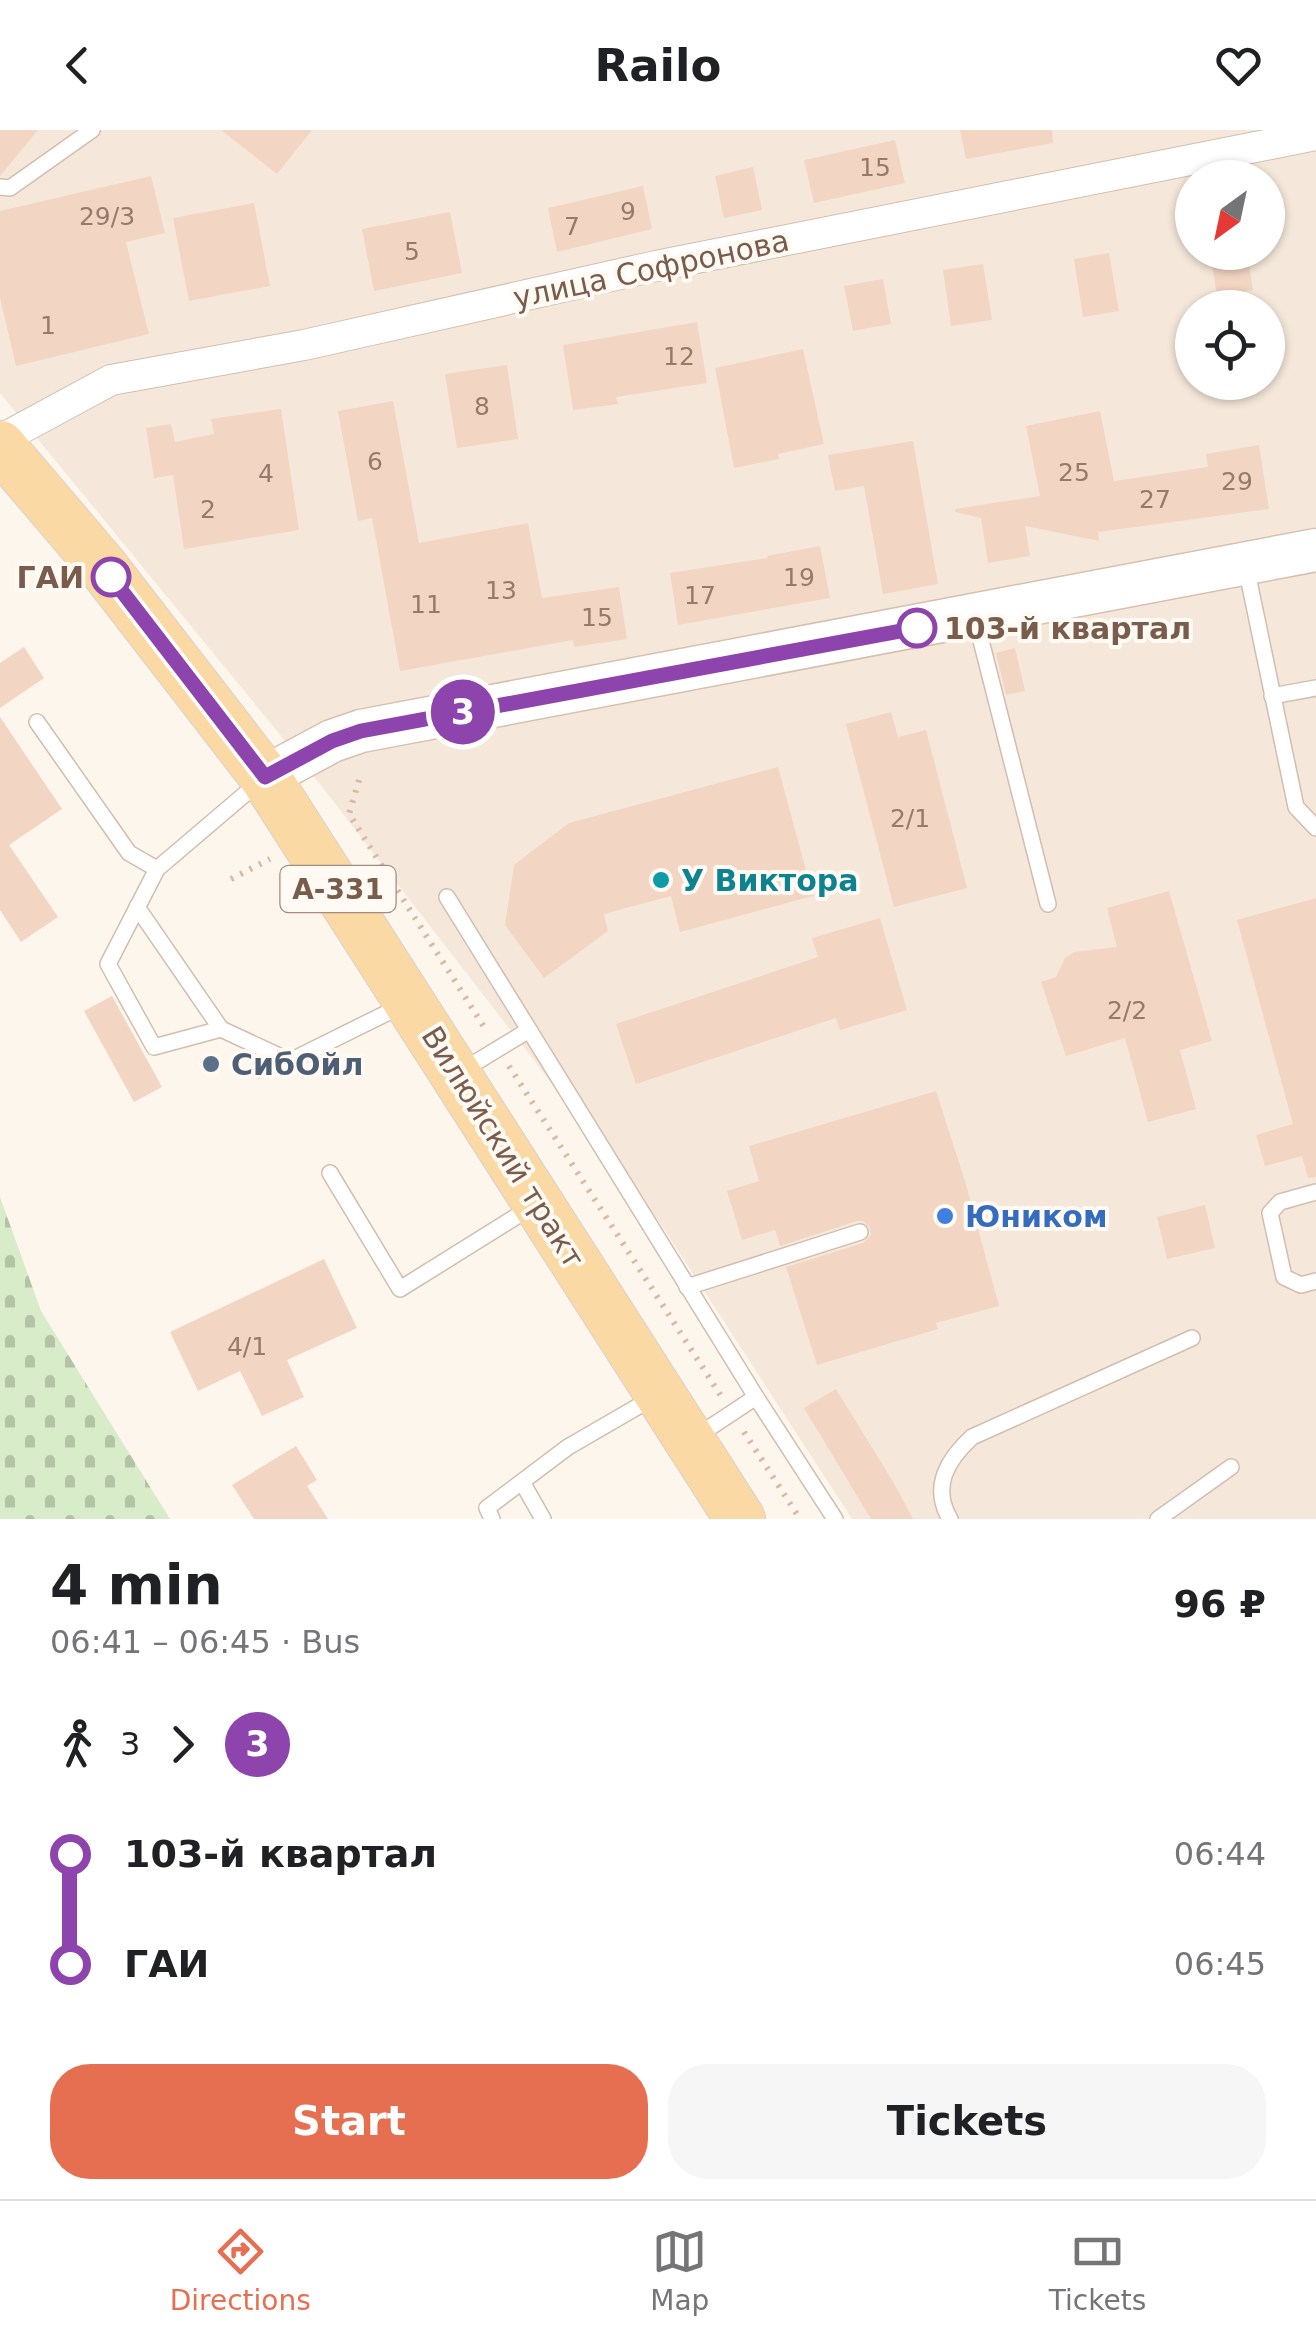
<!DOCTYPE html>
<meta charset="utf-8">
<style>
:root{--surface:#fff;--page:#f6f6f6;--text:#202124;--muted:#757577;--line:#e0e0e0;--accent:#e76f51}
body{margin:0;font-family:"DejaVu Sans",sans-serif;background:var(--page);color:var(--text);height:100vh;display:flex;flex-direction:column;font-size:38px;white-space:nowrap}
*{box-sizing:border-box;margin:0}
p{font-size:32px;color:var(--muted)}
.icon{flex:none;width:55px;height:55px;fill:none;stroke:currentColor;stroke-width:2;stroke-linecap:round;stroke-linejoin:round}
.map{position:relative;height:1389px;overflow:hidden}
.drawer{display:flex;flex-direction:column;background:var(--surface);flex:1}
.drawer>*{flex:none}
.badge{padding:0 20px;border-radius:32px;font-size:35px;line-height:65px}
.needle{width:65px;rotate:213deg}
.controls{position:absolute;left:1175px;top:30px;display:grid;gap:20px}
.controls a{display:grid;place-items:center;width:110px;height:110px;border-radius:50%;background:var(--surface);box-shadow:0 2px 8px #0004;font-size:50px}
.map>.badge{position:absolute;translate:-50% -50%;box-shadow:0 0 0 5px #fff}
.legs{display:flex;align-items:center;gap:15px;height:110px;padding:0 50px;font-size:32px}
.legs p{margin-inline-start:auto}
.headline{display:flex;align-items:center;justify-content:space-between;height:170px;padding:0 50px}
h1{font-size:55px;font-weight:700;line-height:75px}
.cta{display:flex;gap:20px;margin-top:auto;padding:20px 50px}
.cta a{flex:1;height:115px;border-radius:40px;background:var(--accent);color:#fff;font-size:40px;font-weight:700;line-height:115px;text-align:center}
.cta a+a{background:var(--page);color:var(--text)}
ul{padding:0 50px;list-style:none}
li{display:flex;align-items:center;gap:35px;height:110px;font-size:38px}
li i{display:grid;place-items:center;width:15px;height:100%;margin:0 12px;background:currentColor}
li i::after{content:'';width:25px;height:25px;margin:-12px;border:8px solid;border-radius:50%;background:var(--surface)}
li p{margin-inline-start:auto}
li:first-child i{background:linear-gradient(#0000 50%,currentColor 0)}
li:last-child i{background:linear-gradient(currentColor 50%,#0000 0)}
header{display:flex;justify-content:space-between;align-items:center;height:130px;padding:0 50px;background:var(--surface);font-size:45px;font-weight:700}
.tabs{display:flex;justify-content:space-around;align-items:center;height:140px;border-top:2px solid var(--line);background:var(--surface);font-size:28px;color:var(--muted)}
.tabs a{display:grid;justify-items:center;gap:5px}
.tabs .on{color:var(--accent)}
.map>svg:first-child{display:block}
</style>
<header><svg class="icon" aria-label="back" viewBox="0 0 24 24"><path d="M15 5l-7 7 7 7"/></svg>Railo<svg class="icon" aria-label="heart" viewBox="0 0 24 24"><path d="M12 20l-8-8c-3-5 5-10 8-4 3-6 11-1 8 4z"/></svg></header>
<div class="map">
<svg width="1316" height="1389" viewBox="0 0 1316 1389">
<defs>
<pattern id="cemetery-stones" width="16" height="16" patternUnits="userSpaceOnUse" patternTransform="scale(2.5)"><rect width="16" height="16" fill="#d8ecc9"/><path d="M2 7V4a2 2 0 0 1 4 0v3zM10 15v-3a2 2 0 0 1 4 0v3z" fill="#b4c2a5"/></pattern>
</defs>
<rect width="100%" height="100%" fill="#fdf6ec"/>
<!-- residential -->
<path fill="#f5e8da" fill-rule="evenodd" d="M0,0H1316V1389H852L660,1093L309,640L0,263ZM1192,48H1268V122H1192ZM1192,178H1268V252H1192Z"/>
<!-- cemetery -->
<path fill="url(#cemetery-stones)" d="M0,1067L41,1181L170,1389H0Z"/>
<!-- building -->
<g fill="#f3d5c3">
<path d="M0,0H38L0,46Z"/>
<path d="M221,0H312L277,44Z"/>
<path d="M960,0H1052L1053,13L966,29Z"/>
<path d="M895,10L905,53L814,73L804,30Z"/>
<path d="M753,37L762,80L724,88L715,46Z"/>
<path d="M151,46L165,103L126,112L149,204L16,236L0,167V81Z"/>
<path d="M643,56L652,99L557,122L548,78Z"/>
<path d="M254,73L270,156L189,171L173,88Z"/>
<path d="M450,82L462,143L374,161L362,99Z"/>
<path d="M1210,122H1247L1253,160L1217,166Z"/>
<path d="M1109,123L1119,181L1083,187L1074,129Z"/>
<path d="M983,134L992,190L951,196L943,140Z"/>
<path d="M883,149L891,194L853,201L844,156Z"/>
<path d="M697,192L707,253L616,267L618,274L573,280L563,215Z"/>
<path d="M803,219L824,314L778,324L779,329L734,338L715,238Z"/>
<path d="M507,235L518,309L457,318L445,244Z"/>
<path d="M393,271L419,413L528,393L542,468L619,457L627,509L574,517L573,510L400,541L372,388L358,391L338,281Z"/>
<path d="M281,279L299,400L184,419L173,345L154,348L146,298L171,294L175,312L214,304L211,289Z"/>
<path d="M1100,281L1114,351L1208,337L1206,324L1259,315L1269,379L1098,402L1099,411L1025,396L1030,426L988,433L981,388L955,382V379L1040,366L1026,296Z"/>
<path d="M913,311L938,454L883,464L864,356L835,361L828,325Z"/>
<path d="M820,416L830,468L678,495L670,443L768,428L767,426Z"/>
<path d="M24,517L44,548L0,578V533Z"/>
<path d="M1015,518L1025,561L1006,565L996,523Z"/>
<path d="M891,582L898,607L926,600L967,758L894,777L846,594Z"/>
<path d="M0,587L62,679L9,715L58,787L21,812L0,780Z"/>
<path d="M778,637L813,766L680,802L671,766L604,784L608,801L544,848L505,795L514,735L569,693Z"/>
<path d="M1169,761L1212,911L1180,920L1196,979L1148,992L1125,908L1066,926L1041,852L1056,847L1065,828L1074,822L1117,817L1107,778Z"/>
<path d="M1316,768V1047L1308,1048L1302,1026L1265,1036L1256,1005L1293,994L1237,790Z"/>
<path d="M880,788L907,880L840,900L836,888L636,954L616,894L818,827L812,808Z"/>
<path d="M112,866L162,957L134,972L84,881Z"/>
<path d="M936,961L965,1051L999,1176L936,1193L938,1199L817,1235L786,1137L863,1113L871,1105L870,1098L863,1091H857L780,1116L775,1100L742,1110L727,1061L759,1051L749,1016Z"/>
<path d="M1205,1075L1215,1118L1167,1129L1157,1087Z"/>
<path d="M324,1129L357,1198L287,1230L304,1267L262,1286L240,1241L198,1261L170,1202Z"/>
<path d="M836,1259L895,1355L913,1389H871L804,1278Z"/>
<path d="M296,1316L317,1350L307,1356L328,1389H254L232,1355Z"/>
</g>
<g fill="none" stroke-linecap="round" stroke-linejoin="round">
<defs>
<g id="service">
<path d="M0,57L10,58L92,0"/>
<path d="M1246,437L1296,677L1316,698"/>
<path d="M975,487L1048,774"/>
<path d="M1272,566L1316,558"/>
<path d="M37,592L129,723L157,739"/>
<path d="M258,653L157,739L108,834L154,917L221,899L290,931L403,875"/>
<path d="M447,767L756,1267L835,1389"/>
<path d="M137,777L221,899"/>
<path d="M460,942L529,900"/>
<path d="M330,1043L400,1159L530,1078"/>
<path d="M1316,1062L1280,1072L1270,1083L1284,1147L1301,1155L1316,1151"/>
<path d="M687,1157L860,1102"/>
<path d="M697,1306L756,1267"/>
<path d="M522,1352L543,1389"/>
<path d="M492,1389L487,1378L568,1317L656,1266"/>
<path d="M950,1389C931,1357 947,1330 972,1307L1192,1208"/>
<path d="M1158,1389L1231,1337"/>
</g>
<path id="minor" d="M0,310L111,250L304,215L656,136L1316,5"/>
<path id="secondary" d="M265,647L332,611L361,601L1316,420"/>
<path id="primary" d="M0,316L102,436L265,647L740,1389"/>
</defs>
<!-- service casing -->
<use href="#service" stroke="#d1beb0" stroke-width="18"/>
<!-- minor casing -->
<use href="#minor" stroke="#d1beb0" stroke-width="32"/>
<!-- secondary casing -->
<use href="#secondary" stroke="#d6c0b0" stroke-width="45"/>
<!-- primary casing -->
<use href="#primary" stroke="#dad1cd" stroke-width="52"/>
<!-- path -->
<g stroke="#d9b8a5" stroke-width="6" stroke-dasharray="2.5 8" stroke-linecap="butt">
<path d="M359,650L349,684L486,900"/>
<path d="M231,749L270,729"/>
<path d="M509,936L721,1266"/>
<path d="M744,1302L800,1389"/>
</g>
<!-- service -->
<use href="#service" stroke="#fff" stroke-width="15"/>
<!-- minor -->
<use href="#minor" stroke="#fff" stroke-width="30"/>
<!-- secondary -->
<use href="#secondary" stroke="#fff" stroke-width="42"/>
<!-- primary -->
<use href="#primary" stroke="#fbd9a5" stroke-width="50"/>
</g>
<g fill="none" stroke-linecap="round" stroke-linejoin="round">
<defs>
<path id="line-1" d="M111,447L265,647L332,611L361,601L917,498"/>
</defs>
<!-- line-1 casing -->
<use href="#line-1" stroke="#fff" stroke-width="22"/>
<!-- line-1 -->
<use href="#line-1" stroke="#8e44ad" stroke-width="15"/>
</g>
<!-- markers -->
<g fill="#fff" stroke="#8e44ad" stroke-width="5">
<circle cx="111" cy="447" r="18"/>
<circle cx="917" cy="498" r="18"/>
</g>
<circle fill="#0f9aa8" stroke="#fffaf3" stroke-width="4" cx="661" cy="750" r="10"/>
<circle fill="#5c6f8a" stroke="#fffaf3" stroke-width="4" cx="211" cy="934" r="10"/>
<circle fill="#3f7fe0" stroke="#fffaf3" stroke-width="4" cx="945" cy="1086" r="10"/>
<g text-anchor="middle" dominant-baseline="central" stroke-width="8" stroke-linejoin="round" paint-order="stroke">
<!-- number labels -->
<g font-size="25" fill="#987a6a">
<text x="875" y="37">15</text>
<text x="628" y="81">9</text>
<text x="107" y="86">29/3</text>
<text x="572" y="96">7</text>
<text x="412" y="121">5</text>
<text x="48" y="195">1</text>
<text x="679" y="226">12</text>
<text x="482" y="276">8</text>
<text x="375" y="331">6</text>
<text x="1074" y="342">25</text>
<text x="266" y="343">4</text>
<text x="1237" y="351">29</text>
<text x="1155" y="369">27</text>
<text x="208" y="379">2</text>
<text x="799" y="447">19</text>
<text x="501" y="460">13</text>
<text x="700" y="465">17</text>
<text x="426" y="474">11</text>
<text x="597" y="487">15</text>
<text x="910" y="688">2/1</text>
<text x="1127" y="880">2/2</text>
<text x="247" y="1216">4/1</text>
</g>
<!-- shield labels -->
<rect fill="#fffaf3" stroke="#a28b7f" stroke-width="2.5" x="280.5" y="736" width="115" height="46" rx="8"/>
<g font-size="28" font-weight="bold" fill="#7a5c4d">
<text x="338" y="759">А-331</text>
</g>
<!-- street labels -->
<g font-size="30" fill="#7a5c4d" stroke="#fffaf3">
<text transform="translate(651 139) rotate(-12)">улица Софронова</text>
<text transform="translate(503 1017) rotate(58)">Вилюйский тракт</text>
</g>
<!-- stop labels -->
<g font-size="30" font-weight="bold" fill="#7a5c4d" stroke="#fffaf3" text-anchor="end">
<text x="84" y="447">ГАИ</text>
<text x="944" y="498" text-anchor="start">103-й квартал</text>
</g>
<!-- culture labels -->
<g font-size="30" font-weight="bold" fill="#0d838f" stroke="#fffaf3" text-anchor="start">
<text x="681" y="750">У Виктора</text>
</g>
<!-- service labels -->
<g font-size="30" font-weight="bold" fill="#4e5e75" stroke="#fffaf3" text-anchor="start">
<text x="231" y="934">СибОйл</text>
</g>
<!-- shop labels -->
<g font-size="30" font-weight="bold" fill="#366cbe" stroke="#fffaf3" text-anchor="start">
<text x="965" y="1086">Юником</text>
</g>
</g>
</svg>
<div class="controls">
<a><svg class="needle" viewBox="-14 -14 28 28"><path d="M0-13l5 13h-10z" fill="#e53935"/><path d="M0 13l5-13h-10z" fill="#757577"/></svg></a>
<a><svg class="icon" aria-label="locate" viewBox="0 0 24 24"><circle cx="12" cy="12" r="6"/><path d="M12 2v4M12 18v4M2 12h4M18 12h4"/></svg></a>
</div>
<b class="badge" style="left:463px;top:582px;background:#8e44ad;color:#fff">3</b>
</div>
<section class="drawer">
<div class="headline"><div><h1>4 min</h1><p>06:41 – 06:45 · Bus</p></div><b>96 ₽</b></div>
<div class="legs"><svg class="icon" aria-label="walk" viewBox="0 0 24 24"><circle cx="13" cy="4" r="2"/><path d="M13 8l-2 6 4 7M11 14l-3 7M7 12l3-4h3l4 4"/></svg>3<svg class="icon" aria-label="forward" viewBox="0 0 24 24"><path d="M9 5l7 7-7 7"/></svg><b class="badge" style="background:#8e44ad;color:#fff">3</b></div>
<ul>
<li><i style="color:#8e44ad"></i><b>103-й квартал</b><p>06:44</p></li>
<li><i style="color:#8e44ad"></i><b>ГАИ</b><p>06:45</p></li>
</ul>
<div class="cta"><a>Start</a><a>Tickets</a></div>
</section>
<nav class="tabs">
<a class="on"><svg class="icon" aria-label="directions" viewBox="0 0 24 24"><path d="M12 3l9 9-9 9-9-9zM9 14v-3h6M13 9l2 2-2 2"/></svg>Directions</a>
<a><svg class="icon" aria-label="map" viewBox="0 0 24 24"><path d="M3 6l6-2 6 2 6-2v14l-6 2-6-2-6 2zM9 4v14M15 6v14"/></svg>Map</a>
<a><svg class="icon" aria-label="tickets" viewBox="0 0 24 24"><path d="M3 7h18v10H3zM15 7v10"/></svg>Tickets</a>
</nav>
